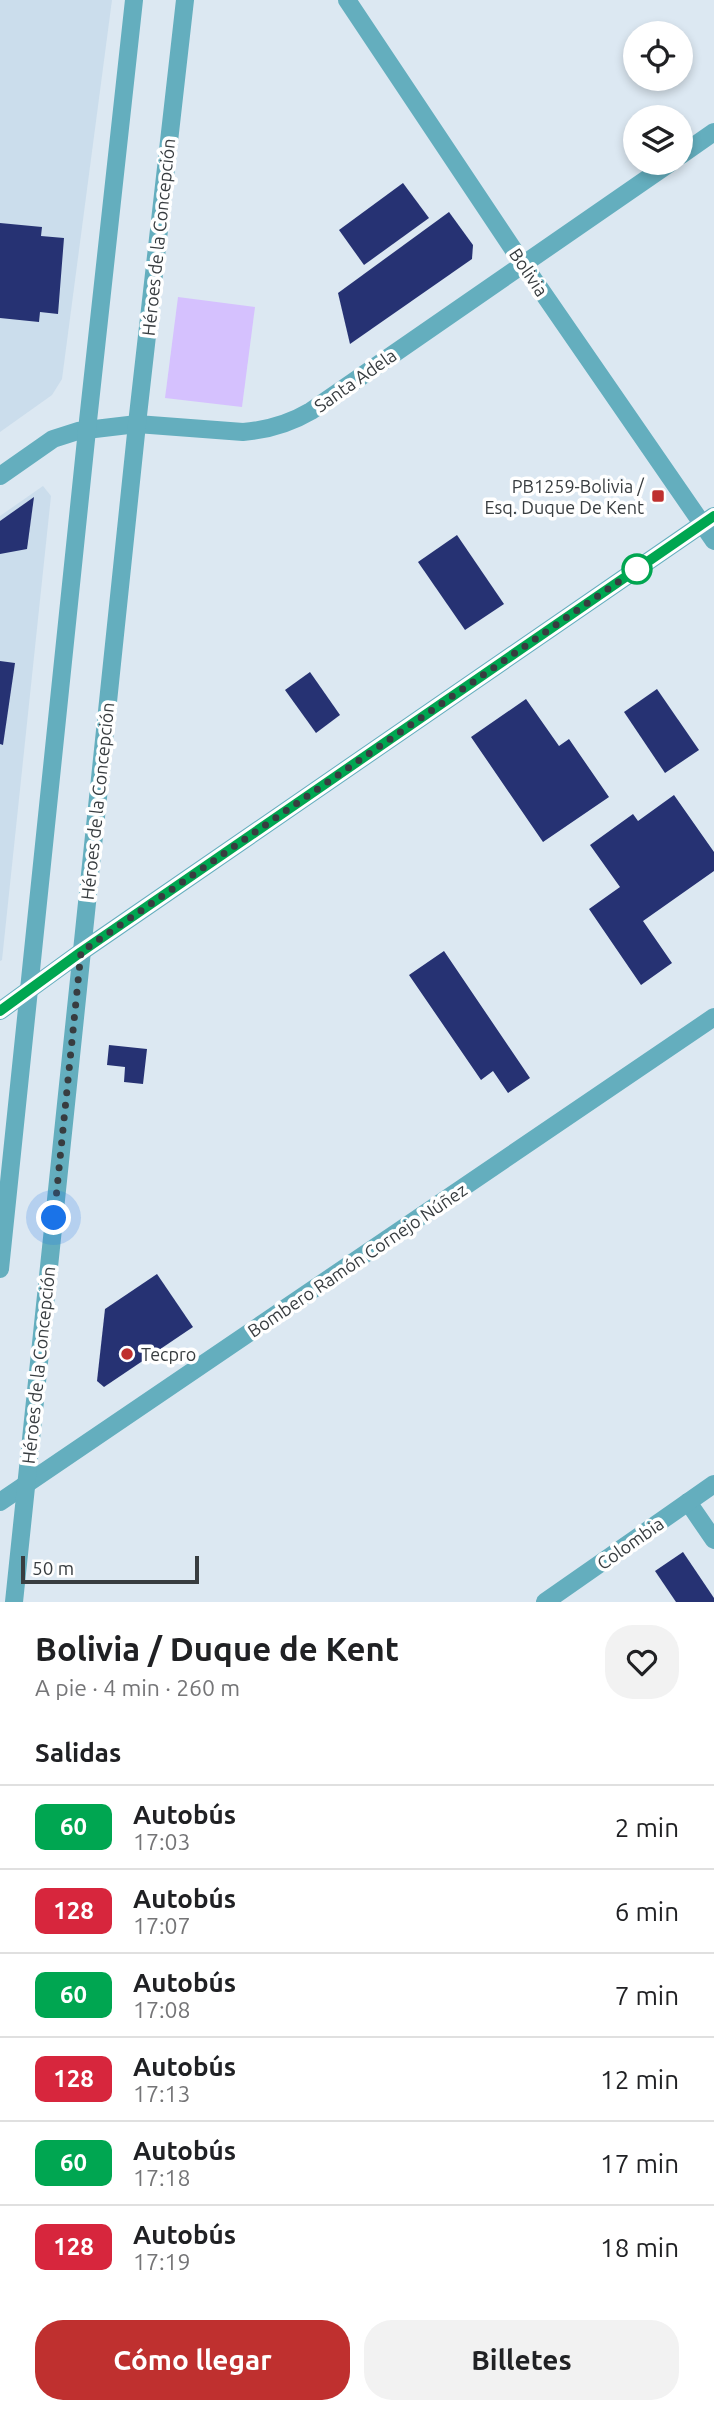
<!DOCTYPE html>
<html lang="es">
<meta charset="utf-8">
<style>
:root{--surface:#fff;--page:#f2f2f2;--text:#202124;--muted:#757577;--line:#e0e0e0;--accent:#bf302f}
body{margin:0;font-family:Ubuntu,sans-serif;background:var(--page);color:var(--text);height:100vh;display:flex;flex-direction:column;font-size:26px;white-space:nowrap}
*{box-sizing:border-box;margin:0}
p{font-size:23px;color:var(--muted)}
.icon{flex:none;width:38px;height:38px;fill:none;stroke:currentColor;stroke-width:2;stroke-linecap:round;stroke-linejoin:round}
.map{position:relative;height:1602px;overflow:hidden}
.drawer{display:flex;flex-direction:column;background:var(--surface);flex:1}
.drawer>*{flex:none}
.badge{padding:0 14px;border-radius:10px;font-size:24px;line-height:46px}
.fabs{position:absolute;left:623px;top:21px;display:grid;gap:14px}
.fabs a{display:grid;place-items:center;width:70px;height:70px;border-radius:50%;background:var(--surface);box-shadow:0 4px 10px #0003;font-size:35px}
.scale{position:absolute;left:21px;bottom:18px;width:178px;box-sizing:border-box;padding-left:7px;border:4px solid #383d40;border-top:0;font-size:19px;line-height:24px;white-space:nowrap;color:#383d40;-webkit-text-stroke:5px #fff;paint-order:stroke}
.you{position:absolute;width:35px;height:35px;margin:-18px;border:5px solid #fff;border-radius:50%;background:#1a73e8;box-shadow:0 0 0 10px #1a73e833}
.map>.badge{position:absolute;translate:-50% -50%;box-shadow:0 0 0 4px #fff}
h2{padding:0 35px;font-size:26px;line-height:63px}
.round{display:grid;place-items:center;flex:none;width:74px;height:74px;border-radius:28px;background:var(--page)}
.summary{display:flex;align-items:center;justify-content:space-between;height:119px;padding:0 35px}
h1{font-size:33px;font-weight:600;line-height:52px}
.primary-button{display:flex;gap:14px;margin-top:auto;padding:14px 35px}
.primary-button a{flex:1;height:80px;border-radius:28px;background:var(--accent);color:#fff;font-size:28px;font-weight:600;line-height:80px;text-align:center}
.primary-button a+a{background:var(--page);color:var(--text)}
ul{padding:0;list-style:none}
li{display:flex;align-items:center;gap:21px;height:84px;padding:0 35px;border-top:2px solid var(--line)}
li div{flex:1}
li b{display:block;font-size:26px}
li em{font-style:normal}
li .badge{min-width:77px;font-weight:700;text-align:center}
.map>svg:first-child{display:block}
</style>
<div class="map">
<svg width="714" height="1602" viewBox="0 0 714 1602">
<rect width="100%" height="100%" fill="#dce8f2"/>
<!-- built -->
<g fill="#cbddec">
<path d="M0,0H112L62,379L52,395L0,432Z"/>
<path d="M43,486L51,496L2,960L0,961V516Z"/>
</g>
<!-- green -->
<path fill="#d5c1fe" d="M178,297L255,307L242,407L165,398Z"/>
<!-- building -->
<g fill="#263273">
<path d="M403,183L429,218L364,265L339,230Z"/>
<path d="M449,212L473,245L472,259L350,344L338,293Z"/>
<path d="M0,223L42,227L41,236L64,238L58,314L40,312L39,322L0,318Z"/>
<path d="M34,497L27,549L0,554V521Z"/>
<path d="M457,535L504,604L465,630L418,562Z"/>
<path d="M0,661L15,663L3,745L0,744Z"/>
<path d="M310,672L340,715L316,733L285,690Z"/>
<path d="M657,689L699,750L665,773L624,712Z"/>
<path d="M526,699L559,746L569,739L609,797L543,842L471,737Z"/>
<path d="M674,795L714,852V871L643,921L672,963L641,985L589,909L620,887L590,845L633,814L638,821Z"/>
<path d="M444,951L530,1078L508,1093L493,1071L481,1080L409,975Z"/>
<path d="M109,1045L147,1049L143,1084L124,1082L125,1067L107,1065Z"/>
<path d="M157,1274L193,1327L104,1387L97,1381L105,1309Z"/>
<path d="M683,1552L714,1598V1602H676L655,1571Z"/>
</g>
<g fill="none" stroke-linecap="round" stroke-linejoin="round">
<!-- street -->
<g stroke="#64aebe" stroke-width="18">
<path d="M347,0L523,264L714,541"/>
<path d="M681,155L714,132"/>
<path d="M0,476L53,439L78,431L137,424L243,432C268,430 289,424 311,411L670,163"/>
<path d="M0,1011L81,952L714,516"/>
<path d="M0,1269L87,430L134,0"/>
<path d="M0,1502L714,1017"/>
<path d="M688,1502L714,1540"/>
<path d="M14,1602L137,424L185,0"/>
<path d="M545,1602L714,1484"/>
</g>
</g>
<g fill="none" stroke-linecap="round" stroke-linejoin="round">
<defs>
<path id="line" d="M0,1011L81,952L714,516"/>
</defs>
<!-- line casing -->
<use href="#line" stroke="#fff" stroke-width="16"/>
<!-- line -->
<use href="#line" stroke="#00a651" stroke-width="10"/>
<!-- walk -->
<path stroke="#383d40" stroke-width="7" stroke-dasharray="0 12.6" d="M54,1218L81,952L637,569"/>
</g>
<!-- markers -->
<g fill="#bf302f" stroke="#fff" stroke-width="2.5">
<rect x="651" y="489" width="14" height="14" rx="3.5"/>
<circle cx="127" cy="1354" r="7"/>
</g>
<circle fill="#fff" stroke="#00a651" stroke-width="3.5" cx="637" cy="569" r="14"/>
<g text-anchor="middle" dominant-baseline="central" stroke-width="7" stroke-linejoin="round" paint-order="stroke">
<!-- street labels -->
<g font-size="18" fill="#383d40" stroke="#fff">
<text transform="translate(158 237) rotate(-84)">Héroes de la Concepción</text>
<text transform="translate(529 272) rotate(56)">Bolivia</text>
<text transform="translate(355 380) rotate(-35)">Santa Adela</text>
<text transform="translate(97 801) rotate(-84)">Héroes de la Concepción</text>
<text transform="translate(357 1260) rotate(-34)">Bombero Ramón Cornejo Núñez</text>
<text transform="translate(38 1365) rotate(-84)">Héroes de la Concepción</text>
<text transform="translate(630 1543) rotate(-35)">Colombia</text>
</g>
<!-- poi labels -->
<g font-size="18" fill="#383d40" stroke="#fff" text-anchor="end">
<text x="644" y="486">PB1259-Bolivia /<tspan x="644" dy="21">Esq. Duque De Kent</tspan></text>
<text x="141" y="1354" text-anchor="start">Tecpro</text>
</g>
</g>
</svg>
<div class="fabs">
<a><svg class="icon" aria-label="locate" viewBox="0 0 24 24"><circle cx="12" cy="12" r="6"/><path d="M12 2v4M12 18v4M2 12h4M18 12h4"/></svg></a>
<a><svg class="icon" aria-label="layers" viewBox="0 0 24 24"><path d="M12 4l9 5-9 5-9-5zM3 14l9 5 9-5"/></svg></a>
</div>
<div class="scale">50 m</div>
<div class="you" style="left:54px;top:1218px"></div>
</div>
<section class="drawer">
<div class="summary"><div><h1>Bolivia / Duque de Kent</h1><p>A pie · 4 min · 260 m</p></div><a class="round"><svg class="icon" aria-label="heart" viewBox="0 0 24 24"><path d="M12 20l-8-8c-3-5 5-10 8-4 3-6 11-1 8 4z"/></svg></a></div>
<h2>Salidas</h2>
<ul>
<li><span class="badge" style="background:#00a651;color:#fff">60</span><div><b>Autobús</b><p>17:03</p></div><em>2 min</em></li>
<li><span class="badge" style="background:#d7263d;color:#fff">128</span><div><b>Autobús</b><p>17:07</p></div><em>6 min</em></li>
<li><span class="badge" style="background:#00a651;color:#fff">60</span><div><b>Autobús</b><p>17:08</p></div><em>7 min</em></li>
<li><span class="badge" style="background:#d7263d;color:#fff">128</span><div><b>Autobús</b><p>17:13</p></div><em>12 min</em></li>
<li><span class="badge" style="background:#00a651;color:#fff">60</span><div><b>Autobús</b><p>17:18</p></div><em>17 min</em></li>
<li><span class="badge" style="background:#d7263d;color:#fff">128</span><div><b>Autobús</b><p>17:19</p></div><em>18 min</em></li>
</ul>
<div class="primary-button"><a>Cómo llegar</a><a>Billetes</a></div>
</section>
